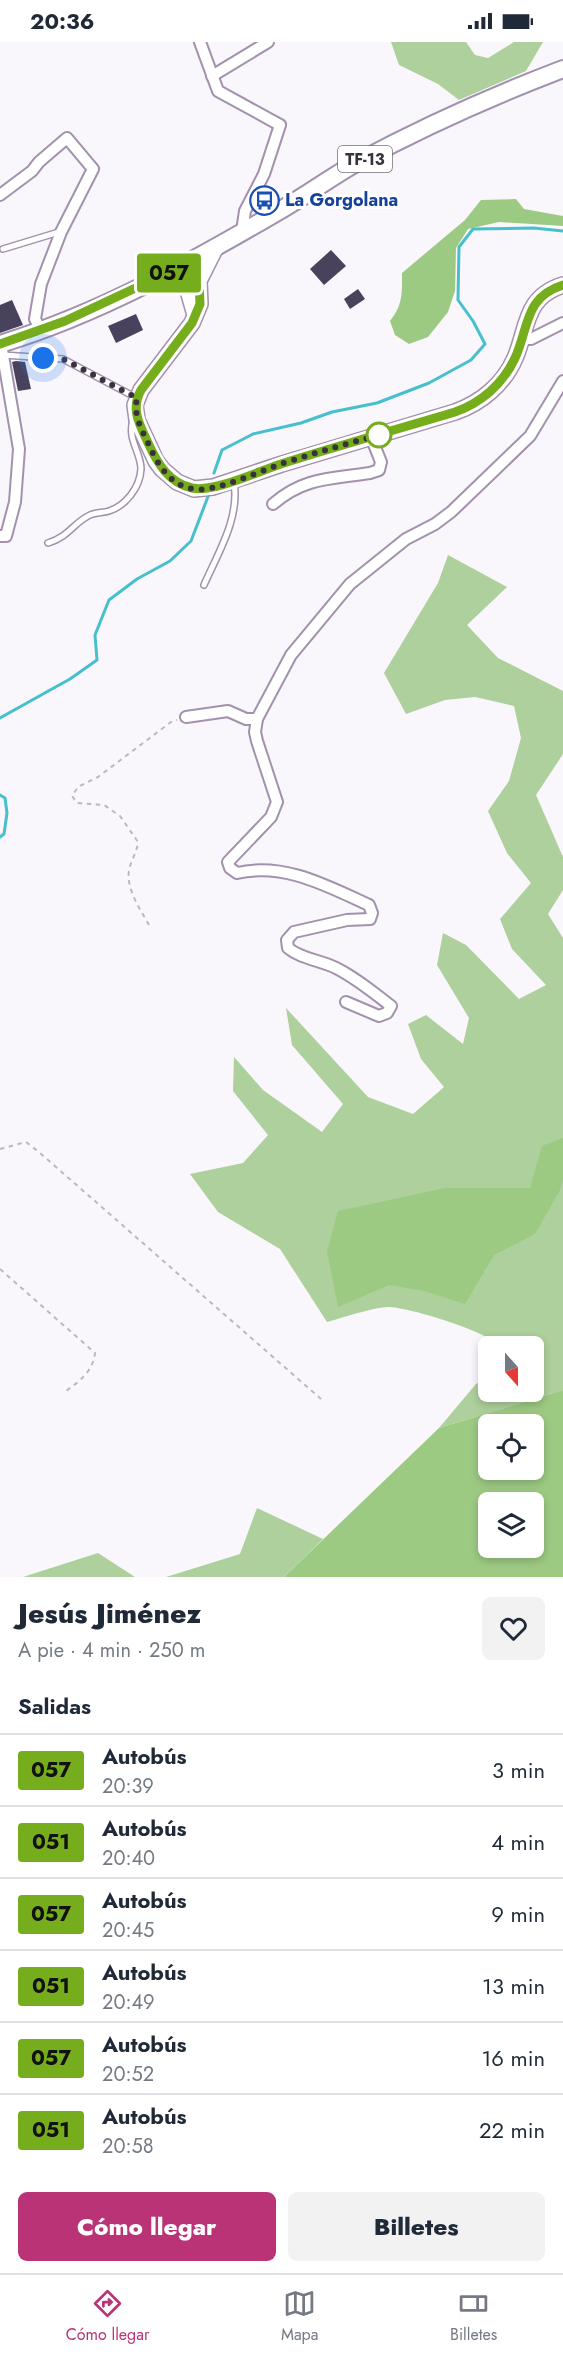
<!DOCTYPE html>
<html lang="es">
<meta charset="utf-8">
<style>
:root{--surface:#fff;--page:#f2f2f3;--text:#1f2937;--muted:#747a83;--line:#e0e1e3;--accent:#b93376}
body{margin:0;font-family:Jost,sans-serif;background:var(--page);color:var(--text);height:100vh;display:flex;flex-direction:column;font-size:22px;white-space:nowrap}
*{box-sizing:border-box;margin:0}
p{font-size:20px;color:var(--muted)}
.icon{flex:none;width:33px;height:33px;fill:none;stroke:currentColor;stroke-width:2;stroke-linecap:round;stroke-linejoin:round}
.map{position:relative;height:1535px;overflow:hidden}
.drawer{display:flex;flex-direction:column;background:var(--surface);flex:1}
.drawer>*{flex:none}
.badge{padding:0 12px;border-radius:4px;font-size:21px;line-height:39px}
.needle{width:39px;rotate:159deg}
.fabs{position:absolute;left:478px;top:1294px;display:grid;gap:12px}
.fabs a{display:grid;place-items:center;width:66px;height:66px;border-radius:9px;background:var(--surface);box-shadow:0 3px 9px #0003;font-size:30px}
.you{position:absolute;width:30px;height:30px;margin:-15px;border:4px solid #fff;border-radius:50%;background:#1a73e8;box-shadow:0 0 0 9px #1a73e833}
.map>.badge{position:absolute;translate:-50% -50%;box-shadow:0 0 0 3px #fff}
h2{padding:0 18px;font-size:22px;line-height:54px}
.round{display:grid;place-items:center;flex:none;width:63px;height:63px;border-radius:9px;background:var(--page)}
.summary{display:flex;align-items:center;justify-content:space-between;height:102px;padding:0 18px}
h1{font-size:28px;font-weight:800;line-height:45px}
.action{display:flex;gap:12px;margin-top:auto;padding:12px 18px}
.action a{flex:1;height:69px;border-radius:9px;background:var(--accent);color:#fff;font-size:24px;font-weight:800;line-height:69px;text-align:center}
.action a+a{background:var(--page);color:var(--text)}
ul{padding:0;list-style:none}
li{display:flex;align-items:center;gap:18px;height:72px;padding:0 18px;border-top:2px solid var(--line)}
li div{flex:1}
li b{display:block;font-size:22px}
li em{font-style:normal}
li .badge{min-width:66px;font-weight:700;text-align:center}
.status{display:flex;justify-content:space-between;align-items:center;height:42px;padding:0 30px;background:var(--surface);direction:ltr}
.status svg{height:16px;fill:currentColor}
.dock{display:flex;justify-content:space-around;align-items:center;height:84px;border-top:2px solid var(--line);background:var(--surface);font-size:16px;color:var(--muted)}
.dock a{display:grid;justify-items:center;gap:3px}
.dock .selected{color:var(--accent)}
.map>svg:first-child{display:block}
</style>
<div class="status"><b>20:36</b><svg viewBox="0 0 49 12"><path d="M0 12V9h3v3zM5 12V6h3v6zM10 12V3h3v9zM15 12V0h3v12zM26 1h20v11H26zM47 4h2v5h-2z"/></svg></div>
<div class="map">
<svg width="563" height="1535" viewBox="0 0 563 1535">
<rect width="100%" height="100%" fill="#f9f6fc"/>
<!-- green -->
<g fill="#aed09c">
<path d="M391,0H466L475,13L488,16L514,0H543L526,29L459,58L438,42L399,23Z"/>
<path d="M448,513L507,545L467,583L498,616L563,649V712L536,753L563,815V848L548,872L563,896V1348L439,1386L476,1342L489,1336V1350H534V1305H502C486,1289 414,1267 390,1265C377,1264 342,1276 327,1280L280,1207L218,1170L190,1132L243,1121L268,1093L233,1049L234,1015L263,1048L322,1090L343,1062L292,1003L286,966L368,1055L413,1072L444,1045L421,1017L408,982L426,973L463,1002L469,976L437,923L443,891L466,903L519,957L546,943L512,907L500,877L531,841L507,811L488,769L509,739L521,696L514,664L475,655L445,658L406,672L384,631L438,541Z"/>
<path d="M257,1466L323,1497L284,1535H166L240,1512Z"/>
<path d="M98,1511L135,1535H23Z"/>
</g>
<!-- forest -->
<g fill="#9dca83" fill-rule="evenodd">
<path d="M516,157L524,167L563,174V184L499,180L468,187L456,206L455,249L448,270L428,295L409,302L395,293L390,279C403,263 402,251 402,231L465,178L481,158Z"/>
<path d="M563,1096V1138L560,1148L535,1192L494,1213L465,1262L424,1249L389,1243L338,1265L327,1209L338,1169L445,1146H530L542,1104Z"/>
<path d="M563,1348V1535H284L439,1386ZM489,1383H534V1428H489ZM489,1461H534V1506H489Z"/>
</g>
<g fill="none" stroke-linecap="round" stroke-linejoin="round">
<!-- stream -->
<g stroke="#45c0cc" stroke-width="3">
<path d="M214,431L222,408L253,392L301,381L332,370L377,361L429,341L471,318L485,302L473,279L458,258L459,205L473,187L534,186L563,189"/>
<path d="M0,676L70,637L97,618L95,593L109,558L137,537L170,519L191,499L209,452"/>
<path d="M0,753L5,756L7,771L4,792L0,795"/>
</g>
</g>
<!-- building -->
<g fill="#49425d">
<path d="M331,208L346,224L324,243L310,227Z"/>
<path d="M358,247L365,257L350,267L344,257Z"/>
<path d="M12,258L23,283L0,291V263Z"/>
<path d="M136,272L143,288L116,301L108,284Z"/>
<path d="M16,319L25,320L31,347L18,349L12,320Z"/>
</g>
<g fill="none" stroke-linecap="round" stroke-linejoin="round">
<defs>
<g id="service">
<path d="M3,207L59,190"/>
<path d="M3,313L63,317L135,355"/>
<path d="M48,501C70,494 73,481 90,473C96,470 103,471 109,469C125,464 140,446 141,427C141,410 127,398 133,378"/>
<path d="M204,543C218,511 240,476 234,440"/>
</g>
<g id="minor">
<path d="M200,0L218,49L280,83L264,132L245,169L242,189"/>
<path d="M212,34L268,0"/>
<path d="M0,153L32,129L39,120L67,96L93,127L61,190L41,242L35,277L41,289"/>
<path d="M520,297H531L563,281"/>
<path d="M273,462C304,435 331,437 370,431L379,428L381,420L371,395"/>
<path d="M0,494H6L15,460L19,407L1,302"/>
<path d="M186,675L228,669L246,677H257"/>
<path d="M346,960L379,974L387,971L391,964C373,950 356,936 336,926C320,918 301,917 288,906L287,898L294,890L347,878L370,877L372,871L369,863C327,844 284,820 237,831L230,826L228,820L271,775L277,760L257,699L255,690L257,677L291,613L350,542L406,497L435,482L451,470L530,394L563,339"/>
</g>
<g id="secondary">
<path d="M216,205L199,239L200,262L192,281L141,348L135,363L137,378L156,419L162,427L177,440L194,447L213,445L282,422L455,370C481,361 504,342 515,316C528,286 524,255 563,243"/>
<path d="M191,219L184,235L195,273"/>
</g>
<path id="primary" d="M0,302C99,272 190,221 279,169C305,154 330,136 356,121C423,85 492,54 563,27"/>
</defs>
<!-- service casing -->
<use href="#service" stroke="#a391ae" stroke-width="8"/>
<!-- minor casing -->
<use href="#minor" stroke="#a391ae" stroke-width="14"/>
<!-- secondary casing -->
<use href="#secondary" stroke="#a391ae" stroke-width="18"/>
<!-- primary casing -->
<use href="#primary" stroke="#a391ae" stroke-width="20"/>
<!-- path -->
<g stroke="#bcb8c0" stroke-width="2" stroke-dasharray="4.5 4.5" stroke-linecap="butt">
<path d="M149,883C140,867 126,847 129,828C131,818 137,811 138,800L120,774L104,763L77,761L72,754L78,745L98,735L171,680L177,678"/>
<path d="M0,1107L26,1100L40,1111L321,1357"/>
<path d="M0,1227L95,1311C93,1329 80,1339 66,1349"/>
</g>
<!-- service -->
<use href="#service" stroke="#fff" stroke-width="5"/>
<!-- minor -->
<use href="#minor" stroke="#fff" stroke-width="10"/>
<!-- secondary -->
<use href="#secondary" stroke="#fff" stroke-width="15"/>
<!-- primary -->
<use href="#primary" stroke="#fff" stroke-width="16"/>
</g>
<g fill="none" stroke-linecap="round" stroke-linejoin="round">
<defs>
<path id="line" d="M0,302L65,279L174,228L185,230L199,239L200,262L192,281L141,348C130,368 140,383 149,403C158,422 169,441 192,446C214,451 261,428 284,421C341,403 398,387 455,370C481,361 503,342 515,316C529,286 524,255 563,243"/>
</defs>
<!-- line casing -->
<use href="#line" stroke="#fff" stroke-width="14"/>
<!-- line -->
<use href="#line" stroke="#75ad1c" stroke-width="9"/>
<!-- walk -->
<path stroke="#39323e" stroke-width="6" stroke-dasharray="0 10.8" d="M43,316L63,317L137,356C133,374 142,388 149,403C158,423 170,443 193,447C214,451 260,429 281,422C314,411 346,402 379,393"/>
</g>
<!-- icons -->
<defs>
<symbol id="bus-ring" viewBox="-11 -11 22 22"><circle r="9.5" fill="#fff" stroke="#1a4fb4" stroke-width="1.5"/><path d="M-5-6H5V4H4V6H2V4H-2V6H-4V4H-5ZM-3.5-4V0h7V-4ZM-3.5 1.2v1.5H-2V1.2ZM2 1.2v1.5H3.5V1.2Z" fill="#1a4fb4"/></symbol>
</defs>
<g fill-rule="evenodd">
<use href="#bus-ring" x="248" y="142" width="33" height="33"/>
</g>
<!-- markers -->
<circle fill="#fff" stroke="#75ad1c" stroke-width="3" cx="379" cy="393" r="12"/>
<g text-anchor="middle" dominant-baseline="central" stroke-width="6" stroke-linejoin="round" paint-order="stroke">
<!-- shield labels -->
<rect fill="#fff" stroke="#747078" stroke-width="1.5" x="338" y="104" width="54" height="26" rx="4.5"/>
<g font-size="16" font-weight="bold" fill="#39323e">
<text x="365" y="117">TF-13</text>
</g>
<!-- transit labels -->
<g font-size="18" font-weight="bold" fill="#164399" stroke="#fff" text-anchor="start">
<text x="285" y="158">La Gorgolana</text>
</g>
</g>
</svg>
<div class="fabs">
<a><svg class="needle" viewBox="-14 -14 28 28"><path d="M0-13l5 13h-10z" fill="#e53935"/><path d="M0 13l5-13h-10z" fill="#747a83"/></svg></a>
<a><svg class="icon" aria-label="locate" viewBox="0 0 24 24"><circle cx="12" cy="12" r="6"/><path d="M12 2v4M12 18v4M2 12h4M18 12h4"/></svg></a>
<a><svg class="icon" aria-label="layers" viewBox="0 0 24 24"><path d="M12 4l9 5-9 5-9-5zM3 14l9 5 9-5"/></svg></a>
</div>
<div class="you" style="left:43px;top:316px"></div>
<b class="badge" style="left:169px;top:231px;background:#75ad1c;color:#111">057</b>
</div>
<section class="drawer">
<div class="summary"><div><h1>Jesús Jiménez</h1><p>A pie · 4 min · 250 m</p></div><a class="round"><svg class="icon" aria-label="heart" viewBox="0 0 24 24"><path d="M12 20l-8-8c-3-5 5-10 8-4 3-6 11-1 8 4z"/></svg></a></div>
<h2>Salidas</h2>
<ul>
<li><span class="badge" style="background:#75ad1c;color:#111">057</span><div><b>Autobús</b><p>20:39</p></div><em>3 min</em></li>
<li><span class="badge" style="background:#75ad1c;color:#111">051</span><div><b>Autobús</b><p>20:40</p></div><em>4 min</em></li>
<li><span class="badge" style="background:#75ad1c;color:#111">057</span><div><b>Autobús</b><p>20:45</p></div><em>9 min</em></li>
<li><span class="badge" style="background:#75ad1c;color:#111">051</span><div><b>Autobús</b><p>20:49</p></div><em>13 min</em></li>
<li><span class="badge" style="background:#75ad1c;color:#111">057</span><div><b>Autobús</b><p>20:52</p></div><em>16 min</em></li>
<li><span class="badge" style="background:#75ad1c;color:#111">051</span><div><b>Autobús</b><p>20:58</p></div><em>22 min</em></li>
</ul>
<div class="action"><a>Cómo llegar</a><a>Billetes</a></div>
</section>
<nav class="dock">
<a class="selected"><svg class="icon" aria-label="directions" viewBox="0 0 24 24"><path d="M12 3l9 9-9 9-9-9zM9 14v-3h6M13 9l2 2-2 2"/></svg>Cómo llegar</a>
<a><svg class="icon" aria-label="map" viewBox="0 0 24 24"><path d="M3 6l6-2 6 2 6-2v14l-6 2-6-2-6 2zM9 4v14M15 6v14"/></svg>Mapa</a>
<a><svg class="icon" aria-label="tickets" viewBox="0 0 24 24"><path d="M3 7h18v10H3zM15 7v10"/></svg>Billetes</a>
</nav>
